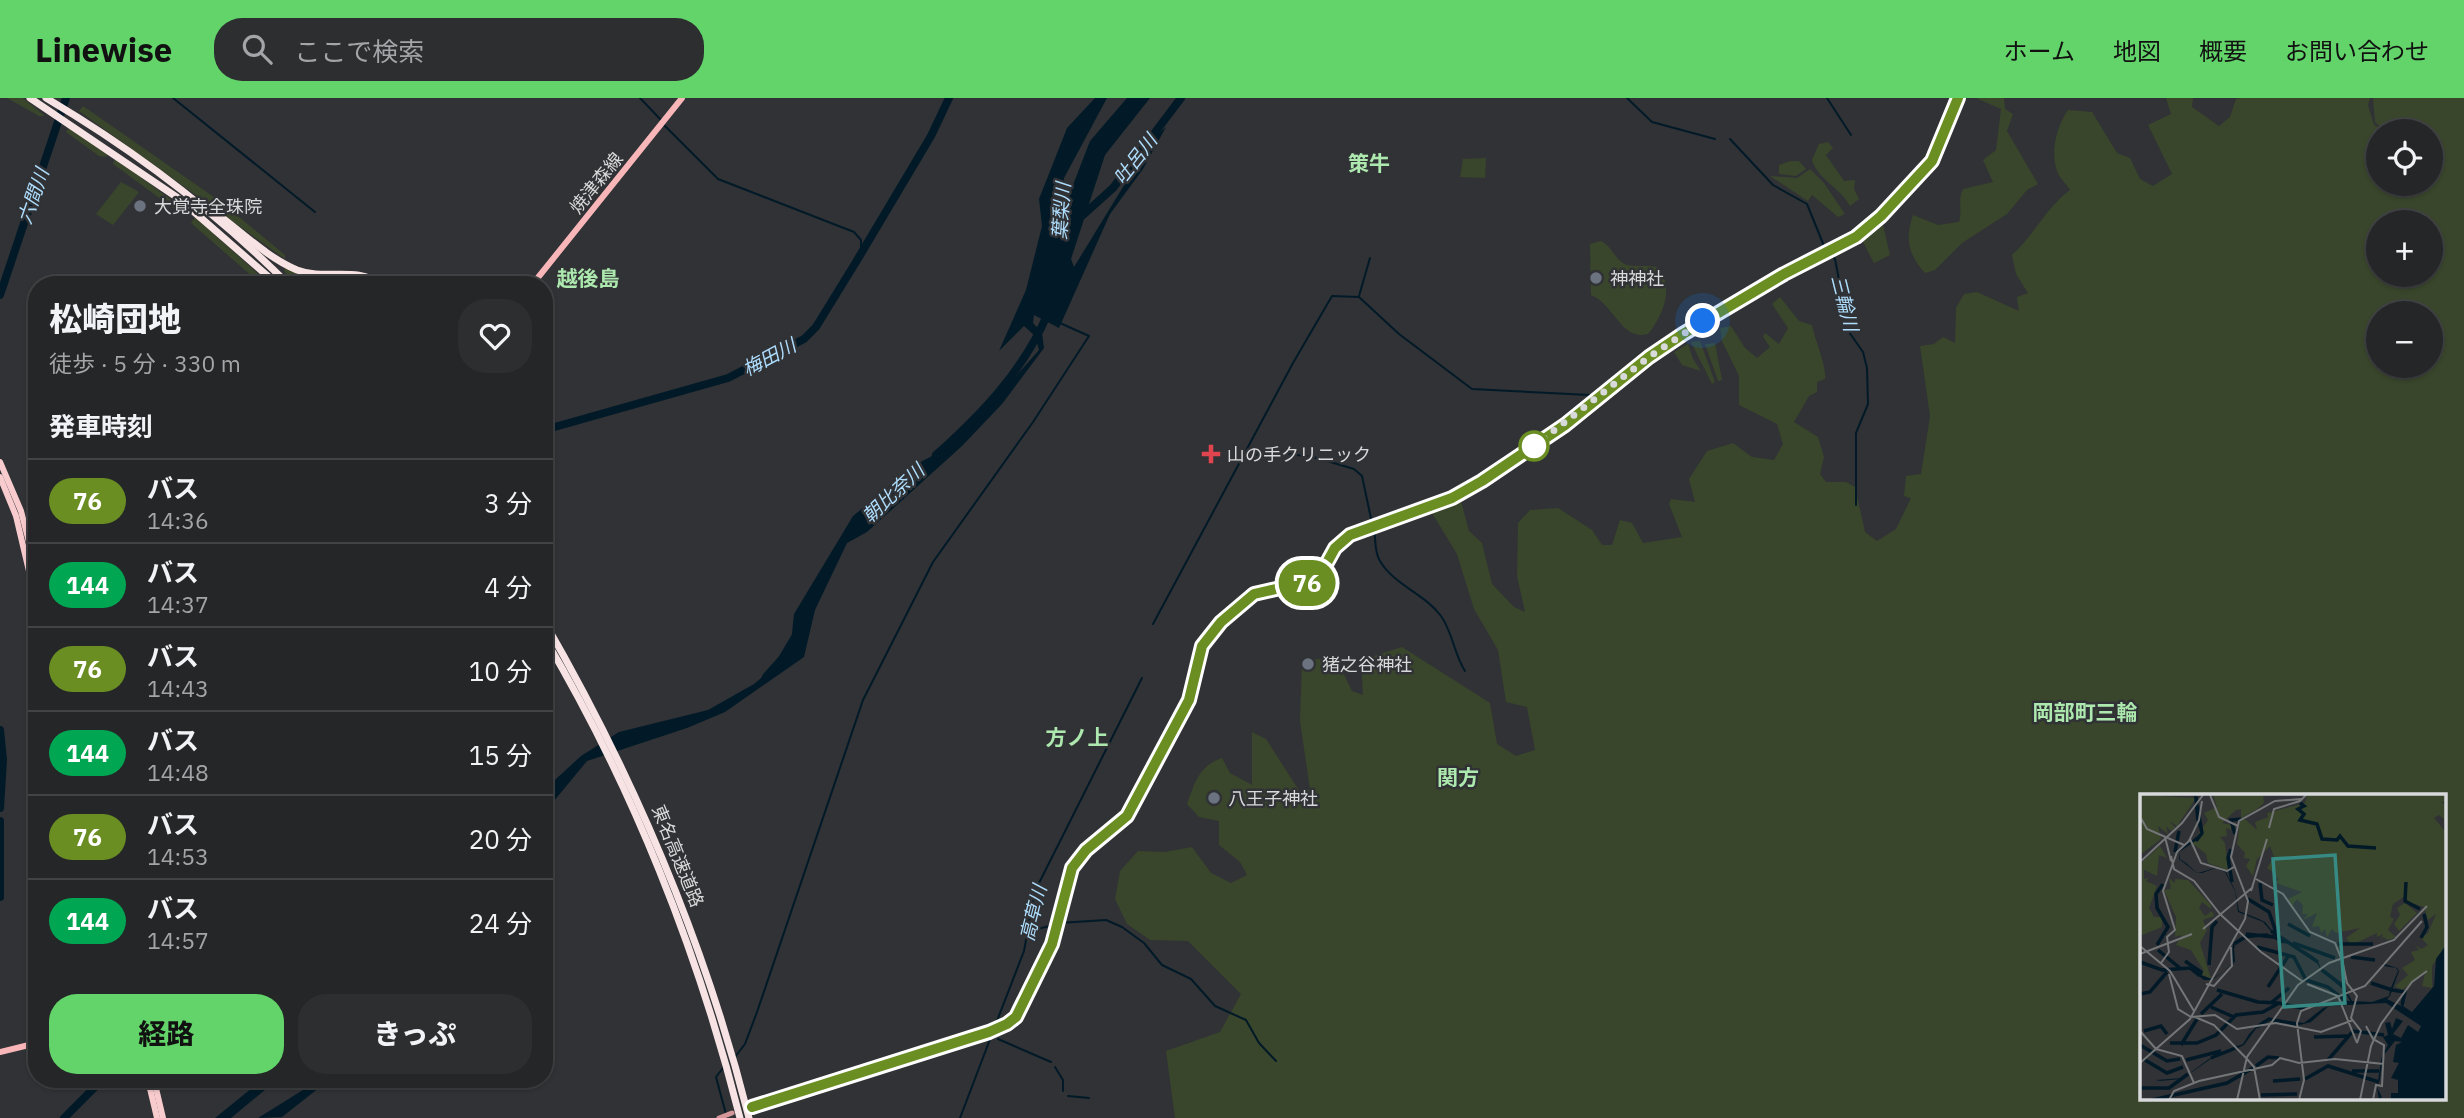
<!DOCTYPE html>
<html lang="ja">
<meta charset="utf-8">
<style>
:root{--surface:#242628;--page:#2c2e30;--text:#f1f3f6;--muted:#a3a5a8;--line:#414345;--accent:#62d469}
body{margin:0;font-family:"IBM Plex Sans","Noto Sans JP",sans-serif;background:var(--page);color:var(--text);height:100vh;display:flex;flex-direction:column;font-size:26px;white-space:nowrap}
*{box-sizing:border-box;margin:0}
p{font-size:23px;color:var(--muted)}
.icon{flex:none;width:38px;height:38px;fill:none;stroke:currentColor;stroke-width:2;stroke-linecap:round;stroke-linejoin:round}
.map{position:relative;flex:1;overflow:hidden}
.side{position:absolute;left:28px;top:178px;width:525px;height:812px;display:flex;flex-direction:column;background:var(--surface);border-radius:28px;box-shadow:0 2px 5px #0004,0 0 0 2px var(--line)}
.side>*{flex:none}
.badge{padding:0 14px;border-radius:23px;font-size:24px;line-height:46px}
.tools{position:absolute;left:2366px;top:21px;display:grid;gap:14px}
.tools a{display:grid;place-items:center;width:77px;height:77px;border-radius:50%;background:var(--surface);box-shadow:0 2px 5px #0004,0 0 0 2px var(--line);font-size:35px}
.you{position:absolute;width:35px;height:35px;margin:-18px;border:5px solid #fff;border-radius:50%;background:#1a73e8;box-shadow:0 0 0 10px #1a73e833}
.map>.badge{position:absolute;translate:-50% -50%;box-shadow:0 0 0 4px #fff}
h2{padding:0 21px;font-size:26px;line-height:63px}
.round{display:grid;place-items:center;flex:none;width:74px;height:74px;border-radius:28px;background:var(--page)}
.head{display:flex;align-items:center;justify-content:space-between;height:119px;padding:0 21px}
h1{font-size:33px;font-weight:800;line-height:52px}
.button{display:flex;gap:14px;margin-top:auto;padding:14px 21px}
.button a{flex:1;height:80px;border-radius:28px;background:var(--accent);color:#111;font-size:28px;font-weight:800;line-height:80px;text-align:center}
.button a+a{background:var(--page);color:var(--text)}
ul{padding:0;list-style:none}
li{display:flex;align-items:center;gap:21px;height:84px;padding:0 21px;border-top:2px solid var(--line)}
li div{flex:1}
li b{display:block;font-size:26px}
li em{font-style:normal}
li .badge{min-width:77px;font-weight:700;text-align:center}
header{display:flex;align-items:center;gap:42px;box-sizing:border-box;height:98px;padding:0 35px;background:var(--accent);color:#111}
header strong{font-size:33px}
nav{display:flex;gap:38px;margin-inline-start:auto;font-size:24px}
.search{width:490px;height:63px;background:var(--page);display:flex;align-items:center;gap:18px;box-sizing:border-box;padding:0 24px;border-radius:28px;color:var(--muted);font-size:26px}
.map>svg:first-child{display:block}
</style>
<header>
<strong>Linewise</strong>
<div class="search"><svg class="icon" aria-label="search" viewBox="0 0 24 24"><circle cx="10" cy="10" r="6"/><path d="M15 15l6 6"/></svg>ここで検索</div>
<nav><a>ホーム</a><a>地図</a><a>概要</a><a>お問い合わせ</a></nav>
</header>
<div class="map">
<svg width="2464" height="1020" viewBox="0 0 2464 1020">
<rect width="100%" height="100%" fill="#303235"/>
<!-- green -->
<g fill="#39462b" fill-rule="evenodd">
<path d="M7,0H23L45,18H39Z"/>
<path d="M1976,0H2004L2005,11L2013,16L2007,33L2038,86L2027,92L2007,116L1962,145L1935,172L1925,175C1908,157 1905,140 1913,117L1938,127L1959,124C1963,112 1957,103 1963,91L1993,84L1983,62L1996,52L2001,11Z"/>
<path d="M2166,0H2193L2192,9L2219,28L2230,19L2236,1L2240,0H2370L2368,7L2374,27L2384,32L2375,24L2373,0H2464V1020H1175L1166,953L1220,934L1241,896L1188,843L1150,842L1127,826L1115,801L1120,773L1138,753L1165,754L1192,749L1211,775L1231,785L1247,777L1240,764L1219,747V723L1199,719L1187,706C1195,684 1199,668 1222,660L1230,675L1252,687V634L1266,641L1300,694L1310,691L1300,623L1302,562L1336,560L1352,593L1363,597L1361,562L1402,549L1490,605L1497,646L1516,658L1535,652L1527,609L1506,604L1498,552L1474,511L1457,456L1432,415L1438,410L1461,403L1469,433L1482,445L1492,486L1514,509L1525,514L1517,478L1518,425L1530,412L1558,410L1592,432L1602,447H1612L1620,422L1632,425L1643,445L1682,439L1669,406L1671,401L1695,404L1689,381L1707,353L1733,345L1752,359L1774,362L1783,346L1777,326L1739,307V278L1722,243L1720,230L1731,228L1745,250L1757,260L1770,249L1763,239L1765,235L1779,246L1788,230L1772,206L1780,199L1799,223L1812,227C1815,242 1827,269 1825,281L1817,284V294L1809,298L1794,324L1818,339L1824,359L1820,376L1826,384H1846L1855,389L1865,434L1877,443L1896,431L1911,400L1904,398L1906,378L1921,376L1930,318L1920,248L1934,246L1943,239L1955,245L1956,210L1964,196L1977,194L2019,213L2017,199L2028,195L2016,176L2012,157C2034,137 2046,110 2070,92C2066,86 2059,79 2057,73C2050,53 2057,28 2068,12L2092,14L2117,55L2130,60L2140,81L2153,88L2172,76L2148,27L2171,16ZM2378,33H2431V86H2378ZM2378,124H2431V177H2378ZM2378,215H2431V268H2378ZM2142,698H2445V1001H2142Z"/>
<path d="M83,8L221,104L285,157V161L79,13Z"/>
<path d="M69,30L108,55L106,59L99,58L66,34Z"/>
<path d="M1828,44L1833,50L1826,57L1844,83L1855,82L1854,91L1859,101L1850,108C1841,90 1818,82 1812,62L1819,46Z"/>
<path d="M115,60L186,113L184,118L113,66Z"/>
<path d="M1486,60L1485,80L1460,79L1463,61Z"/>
<path d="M1791,63H1799L1806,71L1796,78L1779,76V67Z"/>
<path d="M1810,71L1824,85L1845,116L1838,119L1812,97L1808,103L1770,78L1797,80Z"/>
<path d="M121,84L139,94L113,127L96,116Z"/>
<path d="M195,119L266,183L262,187L191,125Z"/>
<path d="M1883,127L1890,157L1874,165L1862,142L1866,134L1872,136Z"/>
<path d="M1601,143C1612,148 1616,164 1627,167C1636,169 1647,167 1657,169C1676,188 1662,219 1648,236C1621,243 1615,207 1591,197L1590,146Z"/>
<path d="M285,169L328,180L353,179L376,187H298L284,173Z"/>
<path d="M1700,243L1715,284L1712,286L1691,244Z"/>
<path d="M1715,245L1722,282L1718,283L1705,246Z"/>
<path d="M1688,246L1693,261L1701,273L1682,267L1674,254Z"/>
</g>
<!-- water -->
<g fill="#021a28">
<path d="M1095,0H1107L1064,80L1066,105L1090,43L1127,0H1150L1105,57L1071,161L1074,169L1153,40L1166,29L1143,71L1110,116L1059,230L1034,217L1033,225L1042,235L1044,250L1002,306L962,348L867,434L847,445L815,512L804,559L725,614L687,630L587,663L544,715V692L581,658L619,634L708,612L754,586L790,555L794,516L853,418L917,366L947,350L987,311L1039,252L1035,238L1024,228L999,253L1026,192L1042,128L1039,101L1067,30Z"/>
<path d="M262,982H277L231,1020H215Z"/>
<path d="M319,982H329L282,1019L258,1020Z"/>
</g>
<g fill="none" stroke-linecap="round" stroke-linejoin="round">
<!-- stream -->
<g stroke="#021a28" stroke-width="2">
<path d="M173,0L315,114"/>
<path d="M640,0L661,22"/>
<path d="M1627,0L1652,24L1715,41"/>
<path d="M1827,0L1851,37"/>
<path d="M664,27L718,81L854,134L861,142V155"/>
<path d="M1730,41L1773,87L1807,106L1824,148L1835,161L1849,234L1863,254L1867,270L1868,306L1856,335V407"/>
<path d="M1359,198L1370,160"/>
<path d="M1244,360L1270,353L1317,360L1354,371L1362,378L1372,425"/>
<path d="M1374,431C1376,441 1374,454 1380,463C1394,487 1425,496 1441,518C1453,535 1454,556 1465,573"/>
<path d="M1153,526L1293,265L1332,198L1359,199L1399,236L1472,291L1590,297"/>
<path d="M1059,825L1106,822L1122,829L1144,845L1162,867L1191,881L1215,908L1246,922L1259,945L1276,963"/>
<path d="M1029,833L1054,827"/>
<path d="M995,928L1024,853L1035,793L1142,580"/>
<path d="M998,941L1051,964"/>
<path d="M735,959L745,946L757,914L863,602L933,464L1033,324L1089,238L1060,225"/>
<path d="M1055,969L1063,982V993"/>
<path d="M723,970L716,979L727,1020"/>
<path d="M1068,998L1089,1000"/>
<path d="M960,1020L992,936"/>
</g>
<!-- river -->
<g stroke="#021a28" stroke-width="8">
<path d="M1083,117L1113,90L1181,0"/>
<path d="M0,197L66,0"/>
<path d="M544,332L728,280L804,241L816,229L856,164L931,38L949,0"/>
<path d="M936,357C982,316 1024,272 1048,215"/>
<path d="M766,579L782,561L795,539"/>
<path d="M0,632L3,662L0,710"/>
<path d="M0,723V799"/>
<path d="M64,1020L102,982"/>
</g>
<!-- secondary -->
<g stroke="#d59699" stroke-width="5">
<path d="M752,1009L989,934L1008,926L1016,919L1052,846L1072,770L1086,752L1127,718L1189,602L1202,548L1221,524L1254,496L1311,483L1324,470L1335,450L1350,437L1452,400L1482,383L1565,327L1649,259L1683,236L1782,177L1856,139L1881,118L1932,63L1958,0"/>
<path d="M719,1020L732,1015"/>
</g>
<!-- primary -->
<g stroke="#f8b6b9" stroke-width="6">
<path d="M532,187L682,0"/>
<path d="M0,954L37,945"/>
</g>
<!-- trunk -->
<g stroke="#f8ccce" stroke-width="6">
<path d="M0,364L21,413L37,475"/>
<path d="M0,379L16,418L37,507"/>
<path d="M148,982L157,1020"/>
<path d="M154,982L163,1020"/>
</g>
<!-- motorway -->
<g stroke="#f7e3e3" stroke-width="7">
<path d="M30,0L178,100L278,187"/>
<path d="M46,0C134,52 217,115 289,187"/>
<path d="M212,112C240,132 266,159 297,172C325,183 357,167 381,187"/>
<path d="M544,523C634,679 705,845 749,1020"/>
<path d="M544,539C632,687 698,853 740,1020"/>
</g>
</g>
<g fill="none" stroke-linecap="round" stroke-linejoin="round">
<defs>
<path id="line" d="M752,1009L989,934L1007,926L1016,919L1052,846L1072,770L1086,752L1127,718L1189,602L1202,548L1221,524L1254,496L1311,483L1324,470L1335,450L1350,437L1452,400L1482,383L1565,327L1649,259L1683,236L1784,176L1856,139L1881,118L1932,63L1958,0"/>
</defs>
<!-- line casing -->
<use href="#line" stroke="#fff" stroke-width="16"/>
<!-- line -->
<use href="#line" stroke="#6b8e23" stroke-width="10"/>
<!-- walk -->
<path stroke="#d7d9da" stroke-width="7" stroke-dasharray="0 12.6" d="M1534,348L1649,259L1703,223"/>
</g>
<!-- markers -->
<g fill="#6b7280" stroke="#303235" stroke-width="2.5">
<circle cx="140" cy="108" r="7"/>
<circle cx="1596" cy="180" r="7"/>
<circle cx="1308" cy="566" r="7"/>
<circle cx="1214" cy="700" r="7"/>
</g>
<circle fill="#fff" stroke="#6b8e23" stroke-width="3.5" cx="1534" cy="348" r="14"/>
<path fill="#e0444e" stroke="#303235" stroke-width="2.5" d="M1207.5 345.5h7v7h7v7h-7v7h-7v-7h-7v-7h7z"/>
<g text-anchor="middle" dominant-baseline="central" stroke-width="5" stroke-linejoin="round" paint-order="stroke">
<!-- street labels -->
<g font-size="18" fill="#d7d9da" stroke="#303235">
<text transform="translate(596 85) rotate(-51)">焼津森線</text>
<text transform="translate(678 758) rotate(68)">東名高速道路</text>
</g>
<!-- poi labels -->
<g font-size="18" fill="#d7d9da" stroke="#303235" text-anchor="start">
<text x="154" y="108">大覚寺全珠院</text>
<text x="1610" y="180">神神社</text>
<text x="1227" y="356">山の手クリニック</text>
<text x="1322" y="566">猪之谷神社</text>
<text x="1228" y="700">八王子神社</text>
</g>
<!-- water labels -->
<g font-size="19" font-style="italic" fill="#aeddfd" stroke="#303235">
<text transform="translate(1135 61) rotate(-52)">吐呂川</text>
<text transform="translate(33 98) rotate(-71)">六間川</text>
<text transform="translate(1061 113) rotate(-86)">葉梨川</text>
<text transform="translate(1845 205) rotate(76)">三輪川</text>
<text transform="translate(769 259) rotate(-28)">梅田川</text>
<text transform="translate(893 395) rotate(-43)">朝比奈川</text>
<text transform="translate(1033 815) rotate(-76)">高草川</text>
</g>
<!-- quarter labels -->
<g font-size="21" font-weight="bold" fill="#ade8ae" stroke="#303235">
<text x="1369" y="65">策牛</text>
<text x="588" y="180">越後島</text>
<text x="2085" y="614">岡部町三輪</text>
<text x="1077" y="639">方ノ上</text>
<text x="1458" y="679">関方</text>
</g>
</g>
<!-- overview -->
<g transform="translate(2140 696)">
<rect width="306" height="306" fill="#303235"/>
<path d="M0,1L56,4L37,32L29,27L35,33L31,37L26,32L28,40L18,32L21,45L0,61ZM73,1H123L124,9L117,15L101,24V15L96,16L82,29L91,31V36L86,34L87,42L80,43L85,49L88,76L68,69L66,60L52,49L68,26L64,19L77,13ZM167,1H306V8H301L306,11V27L299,21L294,24L306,38L307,150L292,172V194L282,192L285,179L262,196L255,192L268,181L262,174L275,166L271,158L279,156L275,151L281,155L288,151L281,144L288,139L296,120L288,126L284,113L265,107V102L253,110L250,123L254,125L248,136L256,143L248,146L243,143L240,148L243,140L237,143V139L212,151L206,144L220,134L196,139L192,135L187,143L185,135L181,139L179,132L172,133L177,119L163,126L168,120H162L163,111L157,105L152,112L148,105L162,98L136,89L139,83L131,86L136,80L127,74L134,63L130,52L117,65L113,82L106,72L110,65L104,64L105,59L97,50L100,27L105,25L117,36L115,28L128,23L127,19L165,9ZM20,52L27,64L19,61L17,82L4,76V85L9,83L6,87L17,92L9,114L14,123H22V133L0,142V70ZM29,84L35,89V85L48,86L71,111V115L62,108L59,114L65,122L72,117L74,122L63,126L67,136L60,149L71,185L61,180L64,177L51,156L36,151L42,141L35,143L36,123L24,96L31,95ZM265,109L277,119L259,137L254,130L260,121L257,114Z" fill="#39462b"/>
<path d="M54,1L58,3V27L62,37L61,40L57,46L39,58L40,65L46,69L56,78L58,79L75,74H79L86,78L95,96L99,117L119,125L125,128L138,144L153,149L174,163L178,167L181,175L204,192L212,207L232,208L249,202L250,196L258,177L256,174L244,172L242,169L257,174L259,177L250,202L247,205L261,212L262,210L265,206L263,212L272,218L294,192L296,165L306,151V306H251V299H258V286L251,284L259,269L253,268L256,251L262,248L255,247L243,262L240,285L237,293L242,303L239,306L237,294L241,266L243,260L248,251L243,243L248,241L245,229L250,228L252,235L256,224L263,227L253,240L261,244L268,231L278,238L281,232L246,209L189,212L171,228L156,232L133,226L121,228L104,251L87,259L72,264L42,285L20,287L16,286L3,279L0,269L3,279L16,286L43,284L73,262L103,250L109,240L122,227L134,225L164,229L183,214L210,207L205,197L181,176L174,164L155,150L141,149L128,141L97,146L94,150L95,153L94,154L95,167L94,169L72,186H64L55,179L72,185L91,172L93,150L97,146L104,142L125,140L132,141L136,143L123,128L98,118L95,97L85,78L76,74L62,79H57L39,65V57L61,39L56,25Z" fill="#021a28"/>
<path fill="none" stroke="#021a28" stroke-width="3.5" d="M160,9L164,12L158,15L164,20L160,26L177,30L182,45L197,46L200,42L208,52L236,54M95,40L91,26L101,25M56,47L62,39L57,11M91,55L88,64L92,88M35,58L39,37M266,88L265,107L280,115M120,89L122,106L133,111M108,105L129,118L137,141M148,130L170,142M131,137L178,168M106,140L134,143M281,144L287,133L284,120M153,149L195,164M94,150L107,142L128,141M198,150H233M17,151L28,133L17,114L16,100L23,90M117,153L154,163L166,186L188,193L208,209M18,156L41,175M211,163L235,166M45,167L61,178L60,182M0,168L22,176L50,174L60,182M69,171L72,133L77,127M182,176L203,192M231,189L252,196M128,193L149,161M77,196L118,208L139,209M252,196L265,198L262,211M0,200L10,198L27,178M132,208L149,194M71,213L94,223M61,220L82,200M117,233L129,225L144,228M4,237L21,232L27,240M174,243L208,242M30,249H57L76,241L96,221L123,218L139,209L166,215M0,251L27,267L40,265M41,251L57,225M71,264L98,253M5,266L27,279L43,273M46,266L81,257M188,266L213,237L244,241M116,272L128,263L139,264M212,277H239M165,285L188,272L239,288M133,287L160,285M0,294H29L48,280M121,301L157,300M12,306L87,289L113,274"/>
<path fill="none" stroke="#737577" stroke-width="2" d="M70,1L79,23L98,32M0,29L2,26L7,35L44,51M129,34L134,15L160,7L166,1M25,43L31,67M50,45L61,69L87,77L94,73M31,62L34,75L54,87L80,120M0,68L42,29L63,1M116,85L143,100L170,138L195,149L201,164M111,97L127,45M80,120L121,158L162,187M63,135L113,93M0,152L30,177L54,217M0,160L52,140M202,165L207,189L217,202L211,224L221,237L217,249M21,169L29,158L27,143L35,136L23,97L37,58L49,47L59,26L62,7M29,180L38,215L51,223M66,190L74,192L92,172L91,153M167,190L198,202L217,249M51,223L75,221L97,235L136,229L181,238L213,226M55,223L74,231L106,264M226,232L233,245L244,251L242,292L236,291L233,306M0,237L16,255M16,255L42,262L54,289M107,265L114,273L120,306M0,269L50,225L105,125L108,107L91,63L99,27L135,7L161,5M29,306L34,297L59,287L132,271L140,264L159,269L195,265L244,270M97,306L107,263L158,191L189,169L254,146L287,112M159,306L164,286L157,229L161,217L225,192L282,127M220,306L231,252L241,230L272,188L287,177"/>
<path fill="#378a84" fill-opacity="0.15" stroke="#378a84" stroke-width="3.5" d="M195,61L205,209L144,213L133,65Z"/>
<rect width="306" height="306" fill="none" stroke="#d7d9da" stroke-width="3.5"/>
</g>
</svg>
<div class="tools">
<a><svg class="icon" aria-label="locate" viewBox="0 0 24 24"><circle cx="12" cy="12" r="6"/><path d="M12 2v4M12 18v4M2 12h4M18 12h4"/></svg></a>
<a>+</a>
<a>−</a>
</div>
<div class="you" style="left:1703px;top:223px"></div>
<b class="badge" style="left:1307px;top:485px;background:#6b8e23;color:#fff">76</b>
<section class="side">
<div class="head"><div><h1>松崎団地</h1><p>徒歩 · 5 分 · 330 m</p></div><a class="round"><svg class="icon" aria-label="heart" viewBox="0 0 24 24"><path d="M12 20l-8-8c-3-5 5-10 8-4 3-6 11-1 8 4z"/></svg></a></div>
<h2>発車時刻</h2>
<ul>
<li><span class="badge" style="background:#6b8e23;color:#fff">76</span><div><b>バス</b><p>14:36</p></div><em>3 分</em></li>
<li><span class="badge" style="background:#00a651;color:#fff">144</span><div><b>バス</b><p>14:37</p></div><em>4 分</em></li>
<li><span class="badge" style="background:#6b8e23;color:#fff">76</span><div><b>バス</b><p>14:43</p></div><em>10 分</em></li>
<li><span class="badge" style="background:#00a651;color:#fff">144</span><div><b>バス</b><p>14:48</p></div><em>15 分</em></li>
<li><span class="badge" style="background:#6b8e23;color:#fff">76</span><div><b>バス</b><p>14:53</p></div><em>20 分</em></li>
<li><span class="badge" style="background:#00a651;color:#fff">144</span><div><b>バス</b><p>14:57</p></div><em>24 分</em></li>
</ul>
<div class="button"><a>経路</a><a>きっぷ</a></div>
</section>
</div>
